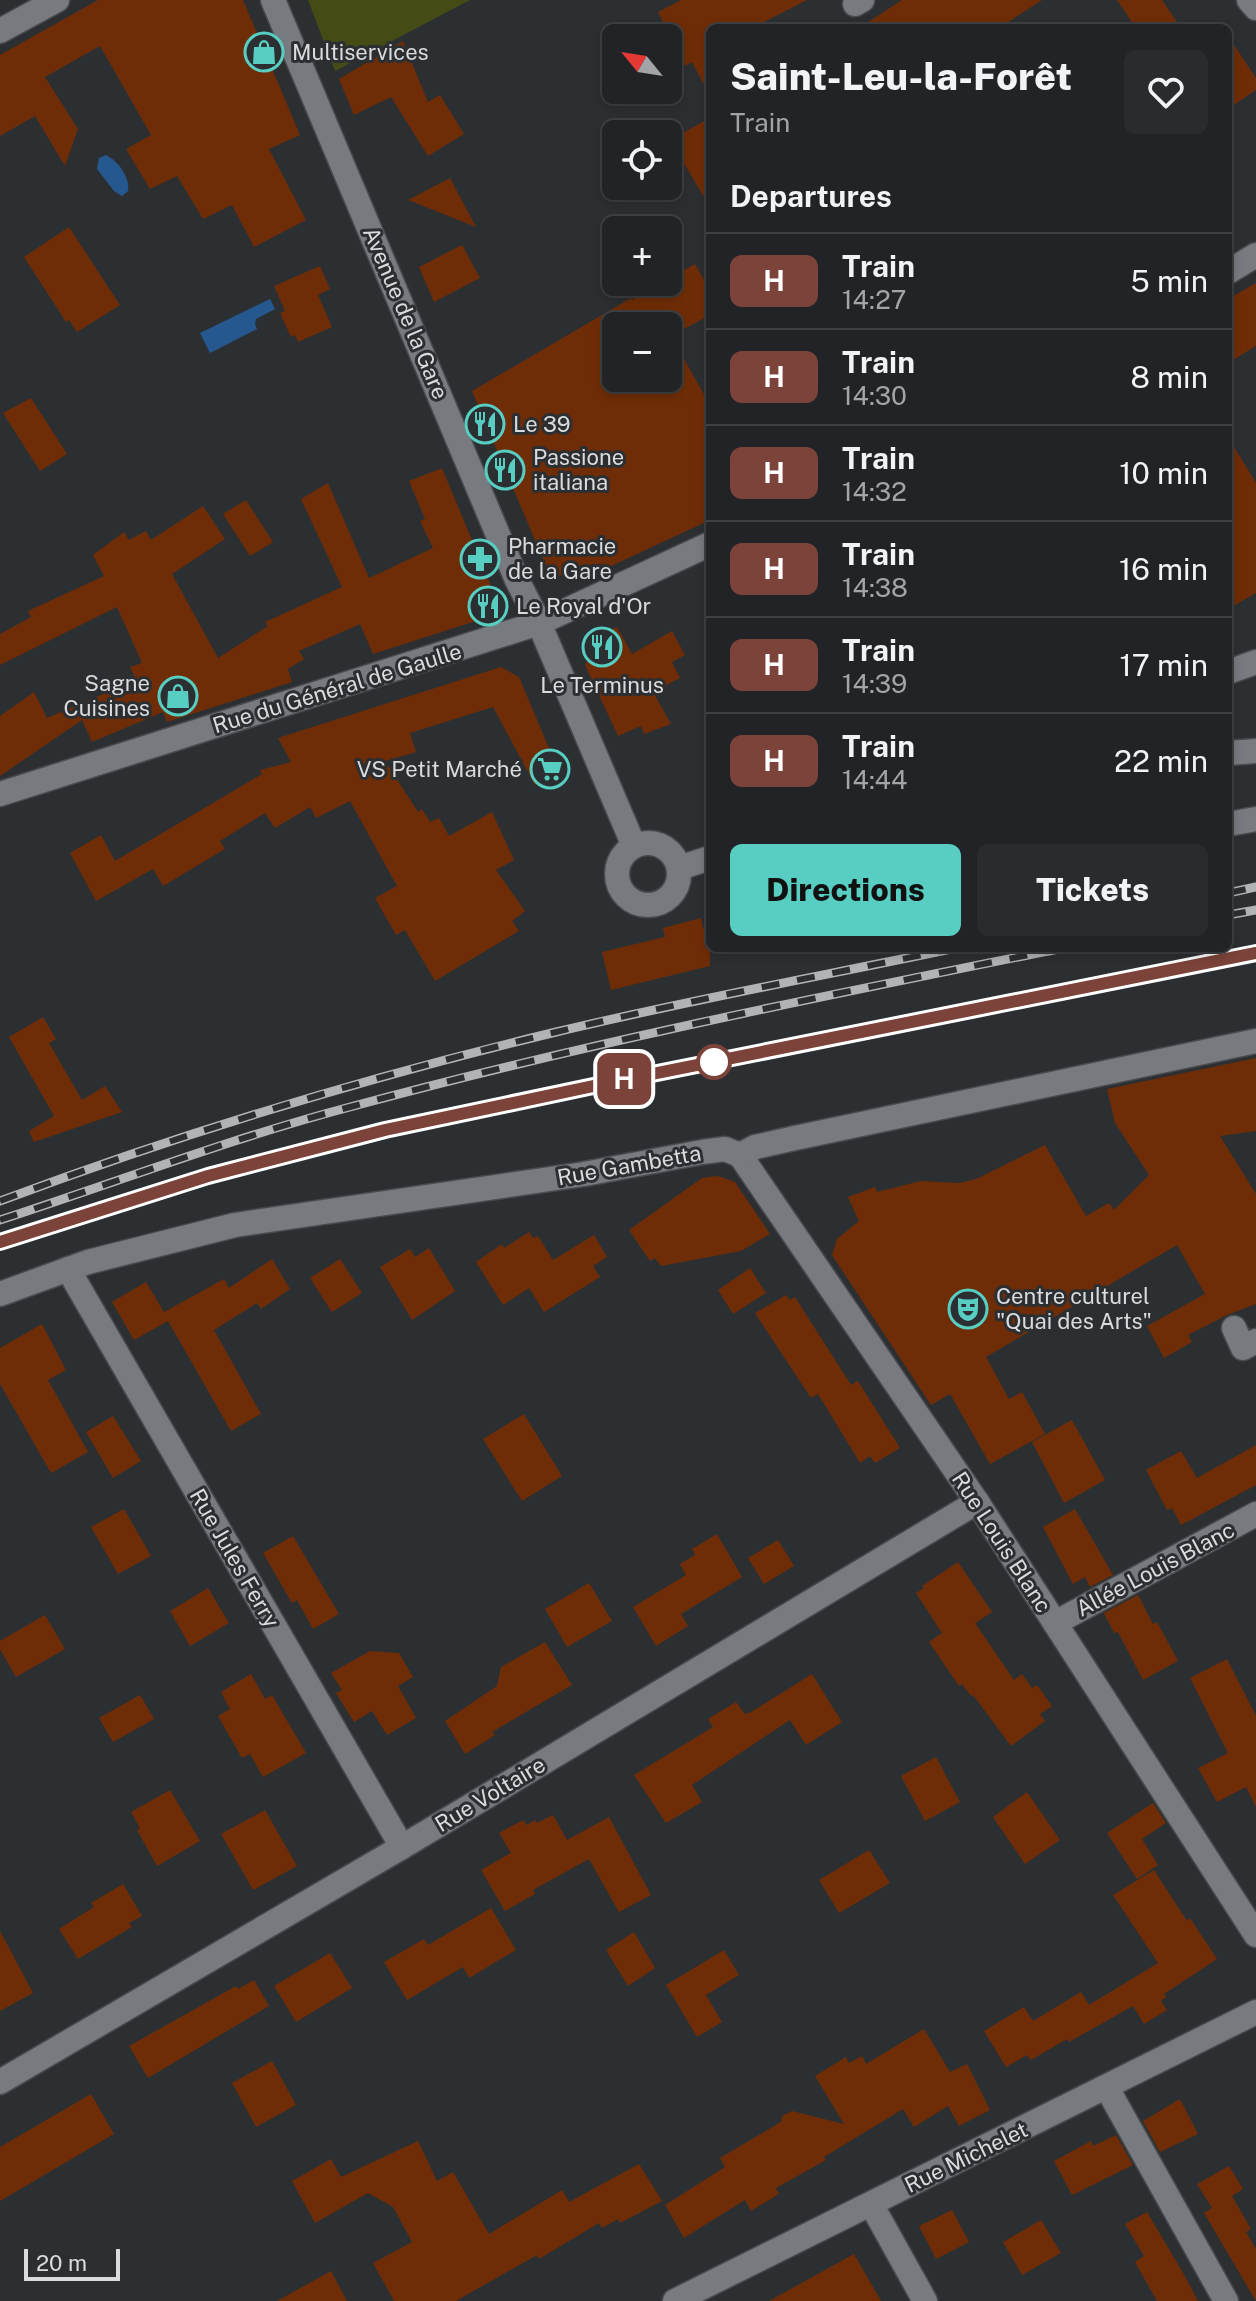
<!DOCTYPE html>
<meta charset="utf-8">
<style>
:root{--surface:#212326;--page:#292b2e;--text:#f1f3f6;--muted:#a2a4a7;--line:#3e4043;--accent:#57cec1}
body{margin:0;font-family:"Public Sans",sans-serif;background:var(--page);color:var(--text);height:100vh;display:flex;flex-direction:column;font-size:30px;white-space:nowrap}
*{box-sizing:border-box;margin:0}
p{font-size:26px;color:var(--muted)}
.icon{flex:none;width:44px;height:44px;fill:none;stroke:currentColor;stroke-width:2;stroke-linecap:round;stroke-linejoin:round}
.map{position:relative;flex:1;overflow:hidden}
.panel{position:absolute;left:706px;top:24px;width:526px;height:928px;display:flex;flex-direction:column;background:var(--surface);border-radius:12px;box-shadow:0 4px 12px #0003,0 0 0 2px var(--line)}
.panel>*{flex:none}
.badge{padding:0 16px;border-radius:12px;font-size:28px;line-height:52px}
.needle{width:52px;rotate:300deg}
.tools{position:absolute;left:602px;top:24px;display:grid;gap:16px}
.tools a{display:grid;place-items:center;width:80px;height:80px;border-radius:12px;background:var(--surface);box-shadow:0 4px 12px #0003,0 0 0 2px var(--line);font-size:40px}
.scale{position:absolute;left:24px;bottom:20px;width:96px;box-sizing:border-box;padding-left:8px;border:4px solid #dadbde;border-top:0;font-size:22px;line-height:28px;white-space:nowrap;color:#dadbde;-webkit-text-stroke:6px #2c2f32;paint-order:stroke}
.map>.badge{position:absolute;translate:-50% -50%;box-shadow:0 0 0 4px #fff}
h2{padding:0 24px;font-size:30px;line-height:72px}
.round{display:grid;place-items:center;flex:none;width:84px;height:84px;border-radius:12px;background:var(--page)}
.headline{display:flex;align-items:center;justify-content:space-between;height:136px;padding:0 24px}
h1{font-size:38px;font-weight:800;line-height:60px}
.primary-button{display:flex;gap:16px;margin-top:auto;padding:16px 24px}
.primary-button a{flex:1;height:92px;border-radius:12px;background:var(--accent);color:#111;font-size:32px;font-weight:800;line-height:92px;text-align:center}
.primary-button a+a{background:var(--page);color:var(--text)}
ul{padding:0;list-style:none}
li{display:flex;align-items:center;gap:24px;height:96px;padding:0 24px;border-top:2px solid var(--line)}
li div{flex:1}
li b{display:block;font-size:30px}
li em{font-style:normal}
li .badge{min-width:88px;font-weight:700;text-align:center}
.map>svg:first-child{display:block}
</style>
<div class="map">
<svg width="1256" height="2301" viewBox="0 0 1256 2301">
<rect width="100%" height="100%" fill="#2c2f32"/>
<!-- green -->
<path fill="#454b15" d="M308,0H470L335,71Z"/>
<!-- water -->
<g fill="#25588f">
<path d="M106,155C118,161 130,177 128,191L122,196L114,191L97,169L99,158Z"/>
<path d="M270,299L275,309L256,319L255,324L257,329L210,353L200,333Z"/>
</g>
<!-- building -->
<g fill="#6f2d07" fill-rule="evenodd">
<path d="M98,0H243L300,135L269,149L306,220L254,247L232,205L203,219L177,176L150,189L126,149L151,135L100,46L45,77L78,129L65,166L35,116L0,136V55Z"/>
<path d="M681,0H807L752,28H710V96L692,62L685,66L658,12Z"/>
<path d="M902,0H1042L999,28H859Z"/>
<path d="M1117,0H1162L1181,28H1136Z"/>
<path d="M1228,36L1256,78V90L1228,109Z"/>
<path d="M403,41L428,102L440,95L464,134L428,156L391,97L354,115L339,79Z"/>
<path d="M710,118V207L670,140Z"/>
<path d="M450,178L476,227L408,200Z"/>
<path d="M69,227L120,305L77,332L69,320L66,322L24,257Z"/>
<path d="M462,245L480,278L434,302L419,267Z"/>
<path d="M695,264L710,290V315L671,336L710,405V520L577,582L548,571L472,391L631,298L632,300L663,282H668V279ZM616,326H668V378H616Z"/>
<path d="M320,266L330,289L318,295L332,327L298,342L295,335L291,337L280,313L285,311L274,286Z"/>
<path d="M1256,283V346L1228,363V299Z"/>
<path d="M31,398L67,454L40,471L3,413Z"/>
<path d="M1228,437L1256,483V593L1228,609Z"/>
<path d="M442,468L494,593L482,619L373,654L360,624L299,651L304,659L288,669L292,682L167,722L163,712L92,742L82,720L0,776V716L34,692L47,718L136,680L130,667L142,663L117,607L0,665V634L31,617L28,611L104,576L93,555L124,532L129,540L146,531L151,540L203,506L225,539L172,574L218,658L268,626L265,622L342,587L301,499L328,483L369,578L433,548L420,521L425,519L409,481Z"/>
<path d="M246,500L273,542L250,556L223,514Z"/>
<path d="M617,627L632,654L672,631L685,655L672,662L680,678L653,692L671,724L644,734L641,726L618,736L585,665L600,635Z"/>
<path d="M501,667L519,677L560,774L535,785L493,707L410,733L416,752L385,761L418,812L422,809L430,822L439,818L449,836L492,812L514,860L496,870L525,911L512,921L519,931L435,981L405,930L396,935L375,898L397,886L350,801L316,818L310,807L275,828L265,813L220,841L225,849L163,886L153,869L96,901L70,853L101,835L115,861L262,774L260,770L291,762L278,738Z"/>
<path d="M701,918L703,928L710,927V966L611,990L602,952L665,937L663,928Z"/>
<path d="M43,1017L56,1039L49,1043L82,1100L105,1086L122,1112L34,1142L29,1131L54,1116L9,1037Z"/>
<path d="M1256,1058V1131L1220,1136L1256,1194V1304L1227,1315L1188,1335L1192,1342L1164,1358L1147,1326L1205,1294L1177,1245L986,1357L1009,1399L1022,1392L1045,1434L990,1464L950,1394L931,1405L832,1255L837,1239L859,1221L848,1197L875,1187L877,1192L921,1181L959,1183L976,1179L1045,1145L1086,1216L1109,1203L1114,1210L1149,1175L1115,1123L1107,1089Z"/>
<path d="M718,1176L735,1182L770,1234L741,1251L661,1266L655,1258L650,1261L629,1230L702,1178Z"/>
<path d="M529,1232L533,1238L538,1236L553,1260L594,1235L607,1257L593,1266L600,1277L544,1312L529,1288L503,1305L476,1262L502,1244L504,1248Z"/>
<path d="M429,1248L455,1291L412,1320L380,1267L410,1249L415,1257Z"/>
<path d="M272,1259L290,1289L261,1309L257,1303L214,1330L261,1414L231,1431L168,1321L134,1340L112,1302L146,1282L164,1312L224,1279L229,1288Z"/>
<path d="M340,1259L362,1293L332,1312L310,1278Z"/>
<path d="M750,1268L766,1293L733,1314L718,1290Z"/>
<path d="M786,1295L790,1300L795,1297L851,1385L858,1381L900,1448L875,1463L870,1456L860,1463L818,1394L811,1398L755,1313Z"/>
<path d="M42,1324L66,1370L48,1380L88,1452L51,1473L0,1384V1348Z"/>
<path d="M524,1414L562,1476L522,1501L483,1439Z"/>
<path d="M113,1416L141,1461L113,1478L86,1432Z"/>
<path d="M1072,1420L1105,1480L1064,1503L1032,1442Z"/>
<path d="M1256,1445V1485L1181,1525L1172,1508L1167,1510L1146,1470L1181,1451L1197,1478Z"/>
<path d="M124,1509L151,1556L118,1574L91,1527Z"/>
<path d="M1075,1509L1113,1575L1090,1587L1085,1577L1073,1584L1043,1527Z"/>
<path d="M717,1534L742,1577L681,1614L688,1626L656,1646L633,1607L686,1575L680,1564L695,1555L692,1549Z"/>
<path d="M293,1536L339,1614L313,1629L297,1600L292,1603L263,1553Z"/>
<path d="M778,1540L794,1566L764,1584L748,1558Z"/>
<path d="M958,1562L992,1612L975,1623L1014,1680L1022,1674L1032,1688L1037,1685L1052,1706L1040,1714L1045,1721L1011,1746L973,1695L971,1696L962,1684L959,1686L929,1642L942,1633L916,1593L924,1588L922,1586Z"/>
<path d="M589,1583L612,1621L567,1647L545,1609Z"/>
<path d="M208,1588L229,1623L190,1646L170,1611Z"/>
<path d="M1138,1595L1153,1624L1157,1622L1178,1661L1143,1680L1118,1632L1114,1633L1104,1613Z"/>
<path d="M45,1615L65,1649L16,1677L0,1649V1641Z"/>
<path d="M545,1642L572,1685L492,1732L495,1735L465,1754L445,1721L497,1686L501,1667Z"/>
<path d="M370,1651L399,1653L413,1677L398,1686L416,1718L387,1735L372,1711L354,1722L336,1693L342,1690L331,1673Z"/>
<path d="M1227,1659L1256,1716V1807L1246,1787L1217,1802L1198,1768L1228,1753L1190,1678Z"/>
<path d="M251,1674L265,1699L272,1695L306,1753L263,1777L250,1754L242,1758L218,1716L230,1709L221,1692Z"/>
<path d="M812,1674L842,1722L806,1745L790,1720L692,1785L702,1802L666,1823L634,1775L713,1727L708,1719L736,1702L745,1714L751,1712Z"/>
<path d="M140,1695L154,1719L113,1742L99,1718Z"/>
<path d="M936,1757L960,1802L925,1821L901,1776Z"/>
<path d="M170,1790L200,1841L157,1866L137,1830L140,1828L131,1812Z"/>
<path d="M1027,1792L1060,1840L1025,1864L993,1817Z"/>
<path d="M1153,1803L1166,1823L1142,1839L1158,1865L1137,1879L1107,1833Z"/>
<path d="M265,1810L297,1866L253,1890L221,1834Z"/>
<path d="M553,1815L567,1840L609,1817L651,1895L619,1912L589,1859L533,1890L535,1894L505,1911L481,1870L511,1853L499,1833L523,1820L527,1825L535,1820L537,1823Z"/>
<path d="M869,1850L890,1883L839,1913L819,1880Z"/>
<path d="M1154,1870L1187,1921L1190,1918L1217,1959L1164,1994L1166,1997L1161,2001L1167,2010L1144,2024L1133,2006L1069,2042L1067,2039L1031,2060L1027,2055L1006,2067L984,2031L1024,2007L1033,2021L1081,1992L1089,2005L1158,1963L1113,1895Z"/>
<path d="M123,1884L142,1916L129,1923L132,1927L78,1959L59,1929L94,1907L91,1903Z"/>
<path d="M491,1908L516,1950L469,1978L463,1967L407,2000L384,1962L424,1939L428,1945Z"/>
<path d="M0,1931L33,1993L0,2011Z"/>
<path d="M634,1932L655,1968L628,1986L606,1950Z"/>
<path d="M724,1950L739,1975L706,1995L722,2022L697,2037L666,1985Z"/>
<path d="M330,1953L352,1988L296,2022L274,1986Z"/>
<path d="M254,1980L269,2006L148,2078L129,2046L236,1986L238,1989Z"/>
<path d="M924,2029L950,2072L967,2064L990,2110L959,2126L948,2106L914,2127L903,2109L824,2157L826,2160L776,2188L779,2194L751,2211L745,2200L684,2238L665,2205L725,2167L720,2158L781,2122L782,2116L792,2111L844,2124L815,2076L846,2057L849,2063L862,2056L866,2064Z"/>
<path d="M272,2061L296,2105L256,2127L232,2083Z"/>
<path d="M91,2094L114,2134L0,2201V2147Z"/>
<path d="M1180,2099L1198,2134L1160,2152L1143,2121Z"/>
<path d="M1116,2135L1133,2165L1072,2195L1054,2161L1091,2141L1093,2146Z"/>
<path d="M418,2141L437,2181L453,2172L489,2234L562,2190L569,2202L639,2164L662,2201L620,2223L618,2219L602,2228L599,2223L539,2259L537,2255L456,2301H394L373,2263L412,2242L393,2207L368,2193L315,2223L292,2181L331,2159L341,2177Z"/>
<path d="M1229,2166L1243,2189L1232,2196L1251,2229L1246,2232L1256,2249V2301L1204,2213L1212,2208L1197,2184Z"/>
<path d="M952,2210L969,2242L936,2259L919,2226Z"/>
<path d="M1147,2212L1182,2271L1198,2301H1157L1135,2262L1144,2256L1125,2224Z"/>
<path d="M1041,2220L1061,2253L1022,2275L1003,2242Z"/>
<path d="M854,2254L881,2301H769L825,2270Z"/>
<path d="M331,2271L347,2301H277Z"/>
</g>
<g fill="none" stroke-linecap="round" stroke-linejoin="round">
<defs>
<g id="minor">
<path d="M273,0L517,580L539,623L634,846"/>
<path d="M1249,0L1256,8"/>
<path d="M855,4L862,0"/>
<path d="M0,31L57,0"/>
<path d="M1228,272L1256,255"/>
<path d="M1228,672L1256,662"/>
<path d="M1228,753L1256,751"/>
<path d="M0,794L539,623L710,544"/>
<path d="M1228,824L1256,819"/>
<circle cx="648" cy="874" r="31"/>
<path d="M679,868L710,858"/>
<path d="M740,1155L977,1502L1256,1935"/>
<path d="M740,1155L755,1147L795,1138L1256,1041"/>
<path d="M68,1269L402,1847"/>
<path d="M0,1294L88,1262L235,1225L584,1174L702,1152L725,1149L740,1155"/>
<path d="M1234,1328L1243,1348L1256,1341"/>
<path d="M1055,1623L1256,1514"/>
<path d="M0,2082L402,1847L977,1502"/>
<path d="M1107,2088L1226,2301"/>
<path d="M871,2204L925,2301"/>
<path d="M675,2301L1256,2012"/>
</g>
</defs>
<!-- minor casing -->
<use href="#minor" stroke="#484a4d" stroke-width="27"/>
<!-- minor -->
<use href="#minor" stroke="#777a7e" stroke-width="24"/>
<defs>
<g id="rail">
<path d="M1228,893L1256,887"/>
<path d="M1228,915L1256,910"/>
<path d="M0,1201C180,1134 365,1078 552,1033C685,1001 821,976 956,948"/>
<path d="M0,1220C117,1182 232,1138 350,1107C586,1043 824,996 1063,948"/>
<path d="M0,1242L208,1176L385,1130L617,1081L1256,953"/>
</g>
</defs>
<!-- rail casing -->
<use href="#rail" stroke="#b1b3b6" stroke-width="9"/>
<!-- rail -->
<use href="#rail" stroke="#2c2f32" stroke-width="6" stroke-dasharray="18" stroke-linecap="butt"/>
</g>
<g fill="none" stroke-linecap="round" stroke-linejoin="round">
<defs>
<path id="line" d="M0,1242L208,1176L385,1130L617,1081L1256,953"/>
</defs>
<!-- line casing -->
<use href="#line" stroke="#fff" stroke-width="18"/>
<!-- line -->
<use href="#line" stroke="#7b4339" stroke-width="12"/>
</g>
<!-- icons -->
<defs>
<symbol id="shop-ring" viewBox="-11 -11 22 22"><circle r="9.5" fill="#2c2f32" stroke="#57cec1" stroke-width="1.5"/><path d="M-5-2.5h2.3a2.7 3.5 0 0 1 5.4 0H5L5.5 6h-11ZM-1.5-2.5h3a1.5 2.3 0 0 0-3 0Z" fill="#57cec1"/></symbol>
<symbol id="restaurant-ring" viewBox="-11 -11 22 22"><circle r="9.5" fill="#2c2f32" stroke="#57cec1" stroke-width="1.5"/><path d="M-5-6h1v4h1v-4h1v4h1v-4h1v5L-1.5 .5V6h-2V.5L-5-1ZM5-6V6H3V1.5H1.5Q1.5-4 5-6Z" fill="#57cec1"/></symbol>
<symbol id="pharmacy-ring" viewBox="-11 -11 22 22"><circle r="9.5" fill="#2c2f32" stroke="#57cec1" stroke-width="1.5"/><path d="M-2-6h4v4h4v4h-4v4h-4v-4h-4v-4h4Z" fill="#57cec1"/></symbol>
<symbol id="supermarket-ring" viewBox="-11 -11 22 22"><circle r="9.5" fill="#2c2f32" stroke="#57cec1" stroke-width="1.5"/><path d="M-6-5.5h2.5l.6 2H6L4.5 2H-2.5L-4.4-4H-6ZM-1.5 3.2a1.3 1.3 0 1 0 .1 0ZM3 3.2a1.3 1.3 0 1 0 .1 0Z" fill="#57cec1"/></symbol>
<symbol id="theatre-ring" viewBox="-11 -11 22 22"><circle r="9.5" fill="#2c2f32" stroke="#57cec1" stroke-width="1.5"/><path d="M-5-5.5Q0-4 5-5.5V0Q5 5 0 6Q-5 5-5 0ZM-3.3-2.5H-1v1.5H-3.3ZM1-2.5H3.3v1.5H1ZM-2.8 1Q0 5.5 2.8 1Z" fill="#57cec1"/></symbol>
</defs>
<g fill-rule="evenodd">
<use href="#shop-ring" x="242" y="30" width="44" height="44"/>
<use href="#restaurant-ring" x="463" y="402" width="44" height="44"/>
<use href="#restaurant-ring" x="483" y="448" width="44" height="44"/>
<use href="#pharmacy-ring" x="458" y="537" width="44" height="44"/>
<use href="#restaurant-ring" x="466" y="584" width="44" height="44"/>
<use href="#restaurant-ring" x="580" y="625" width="44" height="44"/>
<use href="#shop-ring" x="156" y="674" width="44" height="44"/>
<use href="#supermarket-ring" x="528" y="747" width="44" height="44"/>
<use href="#theatre-ring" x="946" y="1287" width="44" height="44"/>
</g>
<!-- markers -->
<circle fill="#fff" stroke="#7b4339" stroke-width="4" cx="714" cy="1062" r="16"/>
<g text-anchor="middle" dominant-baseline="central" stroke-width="6" stroke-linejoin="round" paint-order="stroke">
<!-- poi labels -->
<g font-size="22" fill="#dadbde" stroke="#2c2f32" text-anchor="start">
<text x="292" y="52">Multiservices</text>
<text x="513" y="424">Le 39</text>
<text x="533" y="457">Passione<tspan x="533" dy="25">italiana</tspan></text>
<text x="508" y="546">Pharmacie<tspan x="508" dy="25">de la Gare</tspan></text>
<text x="516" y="606">Le Royal d'Or</text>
<text x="150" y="683" text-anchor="end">Sagne<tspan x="150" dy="25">Cuisines</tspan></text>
<text x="602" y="685" text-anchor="middle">Le Terminus</text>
<text x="522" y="769" text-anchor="end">VS Petit Marché</text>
<text x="996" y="1296">Centre culturel<tspan x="996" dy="25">"Quai des Arts"</tspan></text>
</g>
<!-- street labels -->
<g font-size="22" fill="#dadbde" stroke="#2c2f32">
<text transform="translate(406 313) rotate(67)">Avenue de la Gare</text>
<text transform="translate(337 688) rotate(-17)">Rue du Général de Gaulle</text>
<text transform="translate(629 1165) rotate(-10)">Rue Gambetta</text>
<text transform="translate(1002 1542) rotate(57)">Rue Louis Blanc</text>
<text transform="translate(235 1558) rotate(60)">Rue Jules Ferry</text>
<text transform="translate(1155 1569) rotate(-28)">Allée Louis Blanc</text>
<text transform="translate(490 1794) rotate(-31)">Rue Voltaire</text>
<text transform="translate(966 2157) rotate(-26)">Rue Michelet</text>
</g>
</g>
</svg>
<div class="tools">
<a><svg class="needle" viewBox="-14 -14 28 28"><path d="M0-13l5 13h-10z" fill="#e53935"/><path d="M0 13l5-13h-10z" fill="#a2a4a7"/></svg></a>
<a><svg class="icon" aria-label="locate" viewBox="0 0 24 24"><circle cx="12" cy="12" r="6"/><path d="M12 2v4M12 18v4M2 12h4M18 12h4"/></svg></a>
<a>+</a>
<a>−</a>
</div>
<div class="scale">20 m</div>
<b class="badge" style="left:624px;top:1079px;background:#7b4339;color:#fff">H</b>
<section class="panel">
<div class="headline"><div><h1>Saint-Leu-la-Forêt</h1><p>Train</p></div><a class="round"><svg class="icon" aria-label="heart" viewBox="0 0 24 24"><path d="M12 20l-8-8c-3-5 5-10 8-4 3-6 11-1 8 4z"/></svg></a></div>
<h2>Departures</h2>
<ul>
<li><span class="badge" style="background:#7b4339;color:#fff">H</span><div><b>Train</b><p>14:27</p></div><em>5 min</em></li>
<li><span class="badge" style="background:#7b4339;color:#fff">H</span><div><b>Train</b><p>14:30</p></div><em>8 min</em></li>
<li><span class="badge" style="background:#7b4339;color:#fff">H</span><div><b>Train</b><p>14:32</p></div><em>10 min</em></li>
<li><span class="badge" style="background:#7b4339;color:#fff">H</span><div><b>Train</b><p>14:38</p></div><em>16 min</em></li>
<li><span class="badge" style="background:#7b4339;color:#fff">H</span><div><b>Train</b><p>14:39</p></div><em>17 min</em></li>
<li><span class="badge" style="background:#7b4339;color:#fff">H</span><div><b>Train</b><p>14:44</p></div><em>22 min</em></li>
</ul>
<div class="primary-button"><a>Directions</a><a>Tickets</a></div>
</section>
</div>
